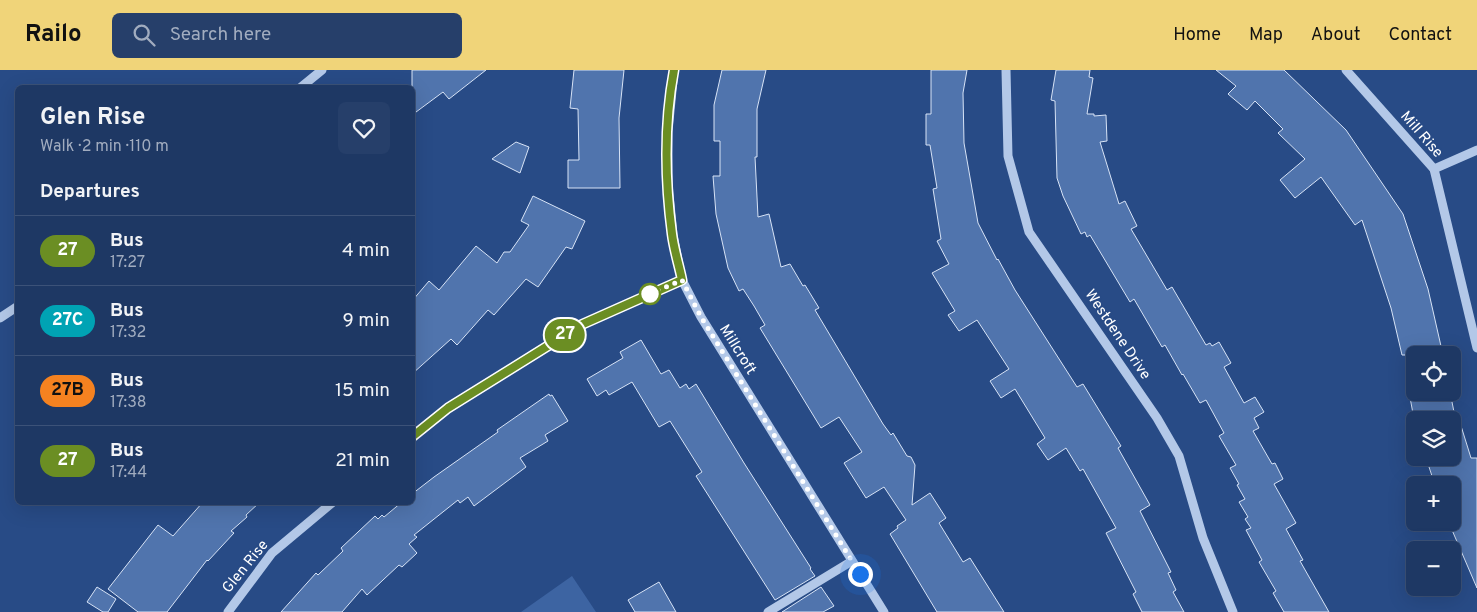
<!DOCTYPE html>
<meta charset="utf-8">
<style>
:root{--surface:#1e3864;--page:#263f6a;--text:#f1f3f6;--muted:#a1acbf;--line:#3c5278;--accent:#f0d479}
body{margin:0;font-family:Overpass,sans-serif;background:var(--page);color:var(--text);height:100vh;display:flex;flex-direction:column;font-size:19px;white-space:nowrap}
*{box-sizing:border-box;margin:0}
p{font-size:16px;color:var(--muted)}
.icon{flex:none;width:28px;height:28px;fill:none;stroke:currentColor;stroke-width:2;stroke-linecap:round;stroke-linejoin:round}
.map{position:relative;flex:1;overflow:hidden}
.sheet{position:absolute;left:15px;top:15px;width:400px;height:420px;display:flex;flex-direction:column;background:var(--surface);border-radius:8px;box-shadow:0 5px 20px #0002,0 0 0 1px var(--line)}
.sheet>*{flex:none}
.badge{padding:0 10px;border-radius:16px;font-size:18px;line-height:32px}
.controls{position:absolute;left:1406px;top:276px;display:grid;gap:10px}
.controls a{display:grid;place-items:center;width:55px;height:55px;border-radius:8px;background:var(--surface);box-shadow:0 5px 20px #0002,0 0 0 1px var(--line);font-size:25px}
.you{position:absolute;width:25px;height:25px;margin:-12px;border:4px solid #fff;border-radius:50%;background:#1a73e8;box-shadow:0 0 0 8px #1a73e833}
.map>.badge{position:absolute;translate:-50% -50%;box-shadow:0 0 0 2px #fff}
h2{padding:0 25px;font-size:19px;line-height:45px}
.round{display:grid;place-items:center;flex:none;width:52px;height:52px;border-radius:8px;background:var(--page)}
.overview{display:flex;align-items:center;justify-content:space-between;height:85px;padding:0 25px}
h1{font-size:24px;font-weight:700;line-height:38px}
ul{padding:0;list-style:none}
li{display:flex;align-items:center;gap:15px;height:70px;padding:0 25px;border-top:1px solid var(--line)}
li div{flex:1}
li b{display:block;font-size:19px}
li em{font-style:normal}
li .badge{min-width:55px;font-weight:700;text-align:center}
header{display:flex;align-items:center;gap:30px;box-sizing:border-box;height:70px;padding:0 25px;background:var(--accent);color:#111}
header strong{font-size:24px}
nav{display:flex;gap:28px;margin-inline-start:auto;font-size:18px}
.search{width:350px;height:45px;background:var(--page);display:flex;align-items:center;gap:12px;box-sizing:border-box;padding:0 18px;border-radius:8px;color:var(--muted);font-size:19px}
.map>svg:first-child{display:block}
</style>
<header>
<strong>Railo</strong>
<div class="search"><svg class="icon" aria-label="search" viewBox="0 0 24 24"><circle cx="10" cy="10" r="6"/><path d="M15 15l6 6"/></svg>Search here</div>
<nav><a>Home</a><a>Map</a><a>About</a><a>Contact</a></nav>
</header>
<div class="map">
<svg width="1477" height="542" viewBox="0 0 1477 542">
<rect width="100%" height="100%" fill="#284b86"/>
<!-- green -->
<path fill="#3d64a2" d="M572,506L596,542H521Z"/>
<!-- building -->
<g fill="#5074ad" stroke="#d7e3f6">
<path d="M412,0H486L449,29L443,22L412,45Z"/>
<path d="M574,0H624L619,48L620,118H568V90H579L578,39L570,38Z"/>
<path d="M722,0H766L757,39V87H755L758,147L769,144L781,197L790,194L803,216L805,215L819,238L815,240L883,354L891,365L893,363L907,386L911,387L915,395L912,435L930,423L946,448L939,453L963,492L970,488L1004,542H937L890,464L898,458L897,456L906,450L884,417L866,428L844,393L862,382L839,347L821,358L760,258L765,255L754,236L743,219L739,221L728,198L716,144L713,106H720V71H714V35Z"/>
<path d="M931,0H967L963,23L964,73L978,153L997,190L998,189L1015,220L1077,317L1083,314L1121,376L1118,378L1150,435L1140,441L1171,502L1168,503L1176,520L1173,522L1184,542H1142L1133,524L1136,522L1106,463L1116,458L1083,399L1080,401L1066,378L1048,390L1037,374L1045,368L1015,319L1001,328L990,311L1009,299L977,250L959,261L948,245L955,241L932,203L949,194L937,171L941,169L933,119L937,118L930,75H926V44H931Z"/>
<path d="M1056,0H1090L1089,7L1093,8L1087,44H1094V46L1106,45L1107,71L1100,72L1119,134L1125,131L1137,156L1131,159L1167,220L1172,217L1206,275L1210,273L1212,276L1219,272L1231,293L1224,297L1244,333L1255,327L1264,342L1254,348L1259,358L1253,361L1272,394L1275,393L1283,409L1274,414L1296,453L1286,459L1303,490L1300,491L1329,542H1284L1273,523L1276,521L1259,492L1262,490L1246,460L1251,458L1245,449L1248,447L1239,432L1245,429L1237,415L1239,414L1230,398L1236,395L1219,366L1224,363L1206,330L1200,333L1183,304L1182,305L1165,275L1162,277L1134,229L1130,232L1090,165L1087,167L1085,162L1081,164L1063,126L1057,108L1055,31L1051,30Z"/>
<path d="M1216,0H1284L1346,60L1403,144L1428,219L1443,285H1402L1391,238L1362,150L1355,155L1321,107L1295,128L1280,110L1305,89L1278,63L1283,59L1255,31L1247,40L1228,24L1236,16Z"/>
<path d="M516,72L529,77L520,103L492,89Z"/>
<path d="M533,126L585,151L572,179L566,177L538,217L526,209L494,245L488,240L457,275L451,269L412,304V231L429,211L439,220L476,176L497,193L504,182H510L529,155L521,151Z"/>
<path d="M641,270L661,304L669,300L680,318L686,314L689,319L696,314L744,393L811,498L810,499L815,506L775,530L696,406L702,402L670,351L659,357L632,312L609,325L606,320L597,326L587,309L623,288L620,282Z"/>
<path d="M1409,322H1450L1454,342L1414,349Z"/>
<path d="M549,324L550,326L552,325L568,351L545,365L548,371L520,388L526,397L474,436L468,427L460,433L458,430L414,465L417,467L409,474L417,483L402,497L399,495L367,525L362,519L342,542H281L316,503L318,505L343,481L341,478L375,446L378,449L382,445L384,447L402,432H412V424L434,407L498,362L497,360Z"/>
<path d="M1457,343L1471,388H1477V518L1452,460V415H1435L1426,388H1452V344Z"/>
<path d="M203,432H260L246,445L247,447L231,461L234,463L208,491L207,490L167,542H138L108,519L158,455L173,466Z"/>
<path d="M659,512L676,542H635L628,530Z"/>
<path d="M97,517L116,529L108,542H103L87,532Z"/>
<path d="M821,517L834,536L823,542H782Z"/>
</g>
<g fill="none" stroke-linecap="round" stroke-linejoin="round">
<!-- minor -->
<g stroke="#b3c8e8" stroke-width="9">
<path d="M674,0L668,61V114L673,165L682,210L701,247L884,542"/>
<path d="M1006,0L1008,86L1029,162L1157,348L1179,386L1203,468L1233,542"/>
<path d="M1346,0L1434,99L1477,278"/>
<path d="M300,18L322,0"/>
<path d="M1434,99L1477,80"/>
<path d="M0,248L18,236"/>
<path d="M412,367L448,338L583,254L682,210"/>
<path d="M228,542L272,483L333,432"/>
<path d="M768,542L852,491"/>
</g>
</g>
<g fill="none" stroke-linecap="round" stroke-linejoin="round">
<defs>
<path id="line" d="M412,367L448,338L583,254L682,210C679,195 674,180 672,164C665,111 664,53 674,0"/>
</defs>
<!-- line casing -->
<use href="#line" stroke="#fff" stroke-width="11"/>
<!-- line -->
<use href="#line" stroke="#6b8e23" stroke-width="8"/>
<!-- walk -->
<path stroke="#fff" stroke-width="5" stroke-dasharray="0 9" d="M650,224L682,210L701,247L860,504"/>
</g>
<!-- markers -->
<circle fill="#fff" stroke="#6b8e23" stroke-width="2.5" cx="650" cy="224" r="10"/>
<g text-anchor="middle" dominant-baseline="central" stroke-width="4" stroke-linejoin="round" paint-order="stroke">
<!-- street labels -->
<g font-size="15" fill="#fff" stroke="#284b86">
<text transform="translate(1421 65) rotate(49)">Mill Rise</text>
<text transform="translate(1117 265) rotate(56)">Westdene Drive</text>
<text transform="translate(737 280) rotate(58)">Millcroft</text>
<text transform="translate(246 497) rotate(-51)">Glen Rise</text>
</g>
</g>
</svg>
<div class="controls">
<a><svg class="icon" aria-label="locate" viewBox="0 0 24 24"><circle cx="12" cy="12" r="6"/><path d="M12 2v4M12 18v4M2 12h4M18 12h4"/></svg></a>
<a><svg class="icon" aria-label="layers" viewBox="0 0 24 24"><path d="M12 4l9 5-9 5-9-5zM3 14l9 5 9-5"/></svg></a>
<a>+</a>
<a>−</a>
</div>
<div class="you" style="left:860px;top:504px"></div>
<b class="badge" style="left:565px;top:265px;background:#6b8e23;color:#fff">27</b>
<section class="sheet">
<div class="overview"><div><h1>Glen Rise</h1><p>Walk · 2 min · 110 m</p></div><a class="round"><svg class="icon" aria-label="heart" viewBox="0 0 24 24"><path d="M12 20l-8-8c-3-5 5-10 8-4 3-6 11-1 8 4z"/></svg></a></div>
<h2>Departures</h2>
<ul>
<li><span class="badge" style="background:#6b8e23;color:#fff">27</span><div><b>Bus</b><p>17:27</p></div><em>4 min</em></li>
<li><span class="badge" style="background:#00a3b4;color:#fff">27C</span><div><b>Bus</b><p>17:32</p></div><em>9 min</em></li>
<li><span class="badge" style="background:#f58220;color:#111">27B</span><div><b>Bus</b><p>17:38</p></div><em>15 min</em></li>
<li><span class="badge" style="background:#6b8e23;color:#fff">27</span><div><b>Bus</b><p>17:44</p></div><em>21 min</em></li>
</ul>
</section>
</div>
